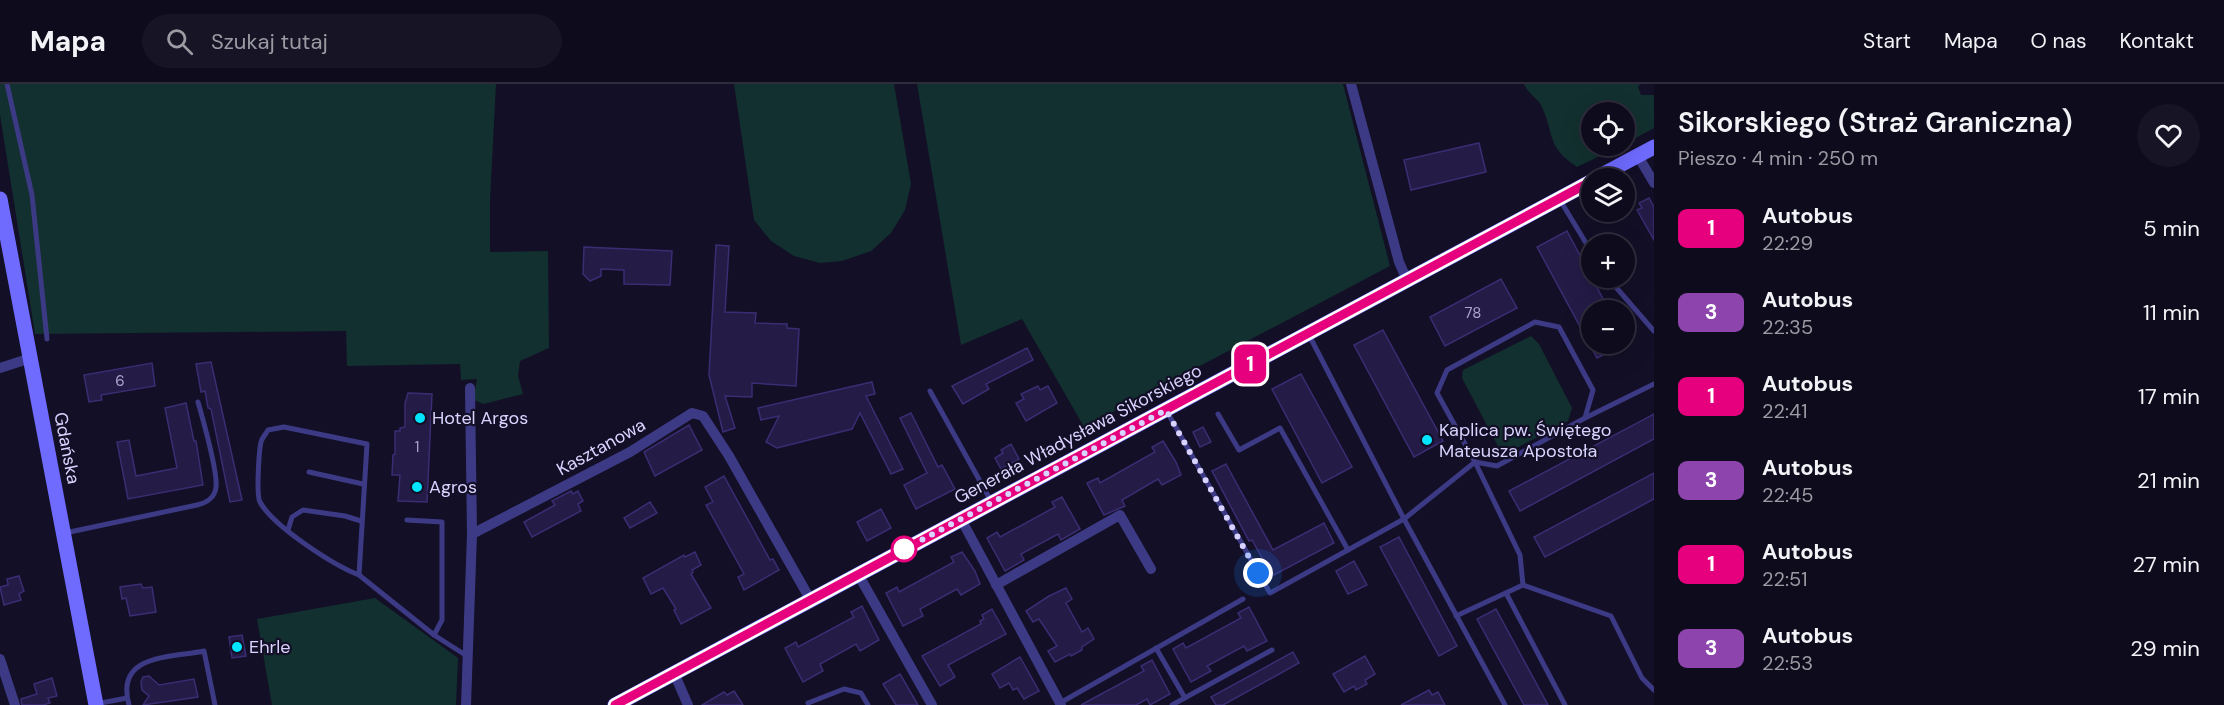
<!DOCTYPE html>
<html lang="pl">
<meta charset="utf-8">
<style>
:root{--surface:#0e0b1c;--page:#171425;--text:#f1f3f6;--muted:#9b9ba3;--line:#2e2b3b}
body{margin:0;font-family:"DM Sans",sans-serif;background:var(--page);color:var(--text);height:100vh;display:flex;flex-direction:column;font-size:22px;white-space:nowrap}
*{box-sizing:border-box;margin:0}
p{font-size:20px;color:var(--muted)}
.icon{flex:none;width:33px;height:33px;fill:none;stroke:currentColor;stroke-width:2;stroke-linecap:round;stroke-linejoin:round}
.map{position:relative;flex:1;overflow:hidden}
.details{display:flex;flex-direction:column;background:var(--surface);width:570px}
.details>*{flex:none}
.badge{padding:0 12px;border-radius:9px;font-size:21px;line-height:39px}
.tools{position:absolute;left:1581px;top:18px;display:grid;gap:12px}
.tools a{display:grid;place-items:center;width:54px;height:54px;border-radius:50%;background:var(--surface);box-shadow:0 6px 24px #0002,0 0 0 2px var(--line);font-size:30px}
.you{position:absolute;width:30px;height:30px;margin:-15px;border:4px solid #fff;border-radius:50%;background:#1a73e8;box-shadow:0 0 0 9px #1a73e833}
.map>.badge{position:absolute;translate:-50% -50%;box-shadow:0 0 0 3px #fff}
.round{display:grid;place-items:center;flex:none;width:63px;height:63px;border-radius:32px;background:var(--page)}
.head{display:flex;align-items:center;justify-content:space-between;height:102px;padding:0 24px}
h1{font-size:28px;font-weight:600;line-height:45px}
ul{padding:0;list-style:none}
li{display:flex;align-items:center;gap:18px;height:84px;padding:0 24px}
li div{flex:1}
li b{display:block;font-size:22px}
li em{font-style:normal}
li .badge{min-width:66px;font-weight:700;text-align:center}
header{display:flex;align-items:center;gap:36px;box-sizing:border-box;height:84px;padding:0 30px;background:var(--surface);border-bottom:2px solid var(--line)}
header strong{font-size:28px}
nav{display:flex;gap:33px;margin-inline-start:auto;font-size:21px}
.search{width:420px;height:54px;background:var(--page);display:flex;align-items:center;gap:15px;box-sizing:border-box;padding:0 21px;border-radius:33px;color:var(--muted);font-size:22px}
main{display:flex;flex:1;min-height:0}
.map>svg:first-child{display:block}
</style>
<header>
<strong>Mapa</strong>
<div class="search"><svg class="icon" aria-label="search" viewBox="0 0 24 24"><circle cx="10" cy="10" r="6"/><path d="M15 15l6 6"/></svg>Szukaj tutaj</div>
<nav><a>Start</a><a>Mapa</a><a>O nas</a><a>Kontakt</a></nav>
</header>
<main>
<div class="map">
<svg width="1654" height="621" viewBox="0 0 1654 621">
<rect width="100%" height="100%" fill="#130f26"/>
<!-- green -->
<g fill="#12302f">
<path d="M0,0H496L490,116V168L548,167L549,264L520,277L518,292L523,310L484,320L473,316L477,295L461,296L460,280L347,282L346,247L35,250L0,31Z"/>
<path d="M734,0H894L911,100L905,126L891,149L871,167L842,177L820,179L794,172L771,157L754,136Z"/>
<path d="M917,0H1343L1390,182L1084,343L1022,235L961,261Z"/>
<path d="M1524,0H1640L1638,3L1641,11H1654V44L1625,60L1624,28H1592V62H1621L1577,83C1546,62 1555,52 1542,23C1538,14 1528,10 1524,0Z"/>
<path d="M1531,252L1539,260L1572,324L1568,337L1507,369L1501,368L1462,294L1463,286Z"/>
<path d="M375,514L458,574L456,621H272L257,535Z"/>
</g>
<!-- building -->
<g fill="#241b47" stroke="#3b2d73" stroke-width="1.5">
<path d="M1479,59L1486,88L1411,106L1404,76Z"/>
<path d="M1649,114L1654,123V156L1637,126L1642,124L1639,119Z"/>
<path d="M1567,147L1609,226H1592V260H1625L1597,274L1537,163Z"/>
<path d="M716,161L729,162L725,228L756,229L755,239L787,240V244L799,245L796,302L752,299V313L725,312L735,344L723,348L709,291Z"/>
<path d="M584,163L672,167L670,201L624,200V186L601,185V192L590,197L583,190Z"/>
<path d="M1501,195L1517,224L1445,262L1430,233Z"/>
<path d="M1383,246L1443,357L1414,373L1354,261Z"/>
<path d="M1027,264L1033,276L986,300L989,305L963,320L952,302Z"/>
<path d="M211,278L242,416L230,418L211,325L208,324L205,307L201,308L196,280Z"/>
<path d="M152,279L155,302L101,311L102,316L89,318L84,291Z"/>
<path d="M1301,290L1352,383L1322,399L1272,305Z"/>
<path d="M872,298L875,310L866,312L903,385L891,390L860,329L852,345L777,364L766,358L779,332L761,336L758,324Z"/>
<path d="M1038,302L1040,306L1048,302L1057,319L1026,337L1016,319L1024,315L1021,310Z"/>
<path d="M408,309L432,310L427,418L398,417L400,391H392L393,371L395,370V347H400V344L405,343V319Z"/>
<path d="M186,319L194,357H196L203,401L128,415L117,358L129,356L136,392L177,384L165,324Z"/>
<path d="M911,329L938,383L942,381L955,405L916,425L904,401L927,389L900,334Z"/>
<path d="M1654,330V355L1520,427L1509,407Z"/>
<path d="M689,341L702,366L655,392L644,368Z"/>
<path d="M1203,343L1211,358L1200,363L1193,348Z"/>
<path d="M1163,357L1176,378L1181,391L1162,401L1158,395L1122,416L1125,422L1104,431L1087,399L1098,394L1100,399L1155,368L1152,363Z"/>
<path d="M1011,360L1019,375L1001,385L995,374L1003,369L1001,366Z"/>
<path d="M1226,380L1273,466L1324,439L1334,459L1272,492L1252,456L1249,457L1212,387Z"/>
<path d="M1654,389V415L1545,473L1534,453Z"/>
<path d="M724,392L770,476L773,475L779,486L744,506L738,493L744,490L706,421L713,418L705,403Z"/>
<path d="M571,407L573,410L578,407L583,417L578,420L581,427L532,453L524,438L555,421L552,417Z"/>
<path d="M1062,413L1080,445L1061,456L1058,450L1021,470L1024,476L1005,487L987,454L997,448L1000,453L1055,423L1052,418Z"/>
<path d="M650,418L657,429L630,444L624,434Z"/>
<path d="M881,425L891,444L867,457L857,438Z"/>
<path d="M1399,453L1457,562L1439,572L1380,463Z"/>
<path d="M695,468L701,481L692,486L693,488L691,490L711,524L681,540L674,526L676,525L663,504L651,510L643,494L684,471L685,473Z"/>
<path d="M962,468L975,487L980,500L961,511L957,505L920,525L923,532L903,542L886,509L897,503L899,508L954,478L951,473Z"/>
<path d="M1354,477L1367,501L1348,510L1336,487Z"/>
<path d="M19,492L24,507L19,510L21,516L4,521L0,503L8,501L7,495Z"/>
<path d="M141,500L143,504L152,503L156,528L130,532L126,514L122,515L120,503Z"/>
<path d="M1066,504L1072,515L1066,519L1082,548L1088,544L1094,555L1082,563V566L1071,572L1070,570L1055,578L1048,567L1057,562L1039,535L1033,538L1026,527L1049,512Z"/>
<path d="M862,522L879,556L860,567L856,560L820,580L823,587L803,598L785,564L796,558L798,563L854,533L851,528Z"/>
<path d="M1249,523L1267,557L1247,567L1244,562L1207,582L1211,587L1191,598L1173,565L1183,559L1186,564L1241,534L1238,529Z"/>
<path d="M992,525L1006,550L948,581L955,593L940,602L922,572L981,540L980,537L984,535L982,531Z"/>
<path d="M1496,525L1548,621H1524L1477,535Z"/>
<path d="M242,551L246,572L232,574L229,553Z"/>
<path d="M1293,568L1299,579L1223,621H1216L1211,613Z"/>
<path d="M1365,572L1375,590L1365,596L1367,600L1356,606L1354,602L1344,608L1333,590Z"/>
<path d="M1020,573L1039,607L1024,615L1017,604L1013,606L1009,599L1000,604L992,590Z"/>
<path d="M1152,576L1170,610L1150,621L1147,615L1136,621H1081L1144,587L1141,582Z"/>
<path d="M900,590L918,621H896L883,600Z"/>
<path d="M149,592L159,601L194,595L198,613L143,621L149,612L142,606L141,598L143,593Z"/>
<path d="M52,594L57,612L48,614L50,619L43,621H22L21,615L37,610L34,600Z"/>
<path d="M1429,606L1432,611L1438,608L1445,621H1401Z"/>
<path d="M734,607L743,621H702L724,608L727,611Z"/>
</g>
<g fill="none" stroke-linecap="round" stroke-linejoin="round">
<!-- service -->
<g stroke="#3d3a85" stroke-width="5">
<path d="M7,0L32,111L47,255"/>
<path d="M1560,116L1592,169"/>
<path d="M1608,194L1654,247"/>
<path d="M1535,238L1559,243L1593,306L1585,334L1497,382L1475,378L1437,309L1447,286Z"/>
<path d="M1309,251L1404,435L1505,621"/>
<path d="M930,307L991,417"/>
<path d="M1166,326L1270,509L1404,435L1475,378L1520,471L1523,501L1456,532"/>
<path d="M1218,330L1239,366L1280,344L1348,466"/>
<path d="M1585,334L1654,300"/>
<path d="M309,388L363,400"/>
<path d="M407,436L442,438V536L434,551"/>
<path d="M288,446L292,433L303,426L345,432L361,437"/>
<path d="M65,449L197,421C207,419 215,413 216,403C218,387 203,336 198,318"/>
<path d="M359,491C333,481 273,442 260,418C256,411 259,367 261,358C262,354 266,350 268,346L284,343L367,360L359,491L434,551L467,572"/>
<path d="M1523,501L1611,532L1642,594L1654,606"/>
<path d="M1506,509L1565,621"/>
<path d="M1156,564L1185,614"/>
<path d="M808,619L844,605L861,609L868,621"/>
<path d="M1060,619L1243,515"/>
<path d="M96,620L127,614"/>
<path d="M129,621C115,570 169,574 204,567L215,621"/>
<path d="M1172,621L1272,566"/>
</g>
<!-- minor -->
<g stroke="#3d3a85" stroke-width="10">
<path d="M1351,0L1399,178L1407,196"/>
<path d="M1638,72L1654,99"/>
<path d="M0,284L31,274"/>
<path d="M961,435L1061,621"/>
<path d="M472,450L630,368L692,329L703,332L729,372L810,515"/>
<path d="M858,490L932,621"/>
<path d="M996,501L1120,431L1151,485"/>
<path d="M0,575L15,621"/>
<path d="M674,589L688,621"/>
<path d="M466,621L472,450L470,304"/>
</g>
<!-- secondary -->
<g stroke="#6f6bff" stroke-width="15">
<path d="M1596,94L1654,63"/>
<path d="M0,115L96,621"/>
<path d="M615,621L1592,97"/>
</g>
</g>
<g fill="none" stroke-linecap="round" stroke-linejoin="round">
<defs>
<path id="line" d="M615,621L1592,97"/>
</defs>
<!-- line casing -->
<use href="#line" stroke="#fff" stroke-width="14"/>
<!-- line -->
<use href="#line" stroke="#e6007e" stroke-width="9"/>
<!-- walk -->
<path stroke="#d9d4ff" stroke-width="6" stroke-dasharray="0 10.8" d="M904,465L899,468L1166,326L1258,489"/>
</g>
<!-- markers -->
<g fill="#00e5ff" stroke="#130f26" stroke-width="2">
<circle cx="420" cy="334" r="6"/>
<circle cx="1427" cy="356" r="6"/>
<circle cx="417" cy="403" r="6"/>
<circle cx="237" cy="563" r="6"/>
</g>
<circle fill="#fff" stroke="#e6007e" stroke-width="3" cx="904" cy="465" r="12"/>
<g text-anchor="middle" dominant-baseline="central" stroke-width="4.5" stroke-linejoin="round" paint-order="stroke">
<!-- number labels -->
<g font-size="15" fill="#aca6d1">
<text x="1473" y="229">78</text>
<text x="120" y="297">6</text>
<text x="417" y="363">1</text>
</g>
<!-- poi labels -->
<g font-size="18" fill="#d9d4ff" stroke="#130f26" text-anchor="start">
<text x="432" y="334">Hotel Argos</text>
<text x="1439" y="346">Kaplica pw. Świętego<tspan x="1439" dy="21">Mateusza Apostoła</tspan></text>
<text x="429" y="403">Agros</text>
<text x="249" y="563">Ehrle</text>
</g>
<!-- street labels -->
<g font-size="18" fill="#d9d4ff" stroke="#130f26">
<text transform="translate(1078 350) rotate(-28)">Generała Władysława Sikorskiego</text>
<text transform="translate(601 363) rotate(-29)">Kasztanowa</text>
<text transform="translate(67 364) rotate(79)">Gdańska</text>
</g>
</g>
</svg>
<div class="tools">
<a><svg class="icon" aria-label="locate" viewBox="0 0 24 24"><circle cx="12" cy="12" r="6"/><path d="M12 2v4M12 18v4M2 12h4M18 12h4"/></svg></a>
<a><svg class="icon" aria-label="layers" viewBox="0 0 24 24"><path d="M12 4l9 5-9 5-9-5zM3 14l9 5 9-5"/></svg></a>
<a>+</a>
<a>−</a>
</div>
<div class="you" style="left:1258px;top:489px"></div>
<b class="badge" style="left:1250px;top:280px;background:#e6007e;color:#fff">1</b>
</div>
<section class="details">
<div class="head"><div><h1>Sikorskiego (Straż Graniczna)</h1><p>Pieszo · 4 min · 250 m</p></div><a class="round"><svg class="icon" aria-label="heart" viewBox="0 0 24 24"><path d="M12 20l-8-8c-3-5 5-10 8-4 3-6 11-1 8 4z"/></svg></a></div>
<ul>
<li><span class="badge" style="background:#e6007e;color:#fff">1</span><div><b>Autobus</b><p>22:29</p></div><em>5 min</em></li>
<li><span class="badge" style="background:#8e44ad;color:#fff">3</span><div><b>Autobus</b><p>22:35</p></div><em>11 min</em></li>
<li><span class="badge" style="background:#e6007e;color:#fff">1</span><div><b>Autobus</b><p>22:41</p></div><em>17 min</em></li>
<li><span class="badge" style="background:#8e44ad;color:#fff">3</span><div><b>Autobus</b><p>22:45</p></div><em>21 min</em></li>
<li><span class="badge" style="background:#e6007e;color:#fff">1</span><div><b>Autobus</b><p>22:51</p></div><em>27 min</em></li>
<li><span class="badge" style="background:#8e44ad;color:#fff">3</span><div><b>Autobus</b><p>22:53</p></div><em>29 min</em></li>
</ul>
</section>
</main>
